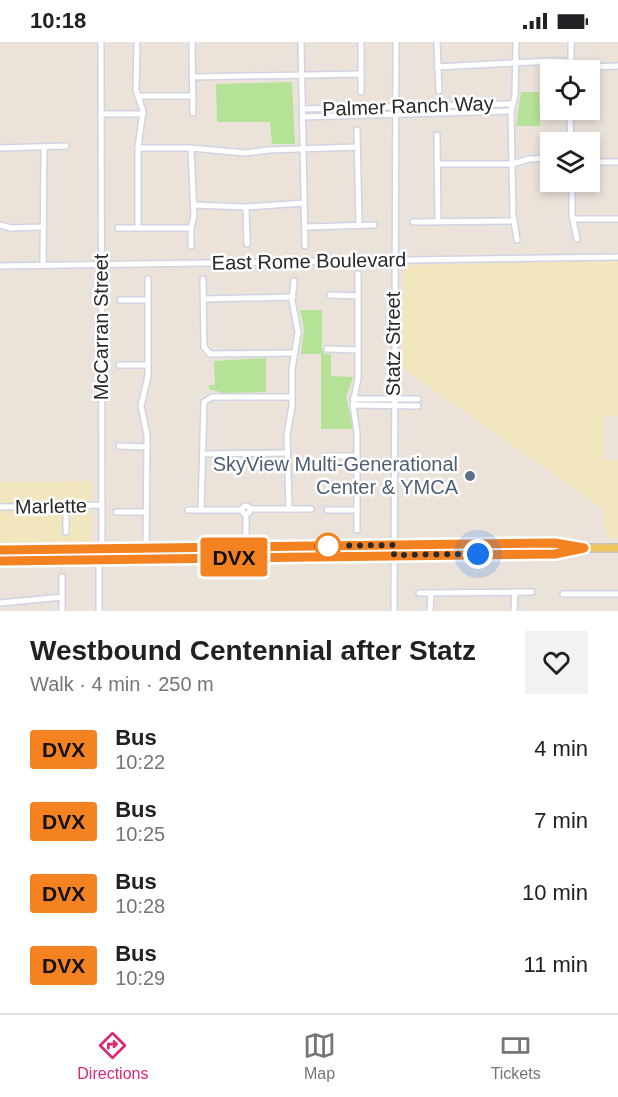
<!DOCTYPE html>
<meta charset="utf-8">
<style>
:root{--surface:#fff;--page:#f2f2f2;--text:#202124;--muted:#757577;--line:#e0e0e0;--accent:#db2777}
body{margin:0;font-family:Arial,sans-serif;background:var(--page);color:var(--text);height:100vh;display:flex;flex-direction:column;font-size:22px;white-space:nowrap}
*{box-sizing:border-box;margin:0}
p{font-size:20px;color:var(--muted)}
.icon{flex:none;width:33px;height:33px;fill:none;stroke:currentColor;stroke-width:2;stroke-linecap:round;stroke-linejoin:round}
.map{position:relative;height:569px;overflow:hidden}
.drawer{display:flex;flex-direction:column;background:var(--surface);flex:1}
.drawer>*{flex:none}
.badge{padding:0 12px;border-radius:4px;font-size:21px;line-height:39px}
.controls{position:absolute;left:540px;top:18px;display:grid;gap:12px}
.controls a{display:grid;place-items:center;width:60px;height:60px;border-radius:0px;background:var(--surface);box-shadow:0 3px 9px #0003;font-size:30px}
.you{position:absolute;width:30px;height:30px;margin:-15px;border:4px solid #fff;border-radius:50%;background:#1a73e8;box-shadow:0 0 0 9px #1a73e833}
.map>.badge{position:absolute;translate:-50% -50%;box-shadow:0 0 0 3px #fff}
.round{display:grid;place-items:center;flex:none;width:63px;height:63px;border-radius:0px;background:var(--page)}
.overview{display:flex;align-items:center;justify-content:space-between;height:102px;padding:0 30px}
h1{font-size:28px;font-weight:700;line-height:45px}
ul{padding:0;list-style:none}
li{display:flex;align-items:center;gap:18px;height:72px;padding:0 30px}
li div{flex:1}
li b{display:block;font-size:22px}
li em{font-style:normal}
li .badge{min-width:66px;font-weight:700;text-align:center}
.status{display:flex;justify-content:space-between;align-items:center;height:42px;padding:0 30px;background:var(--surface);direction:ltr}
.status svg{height:16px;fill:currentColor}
.dock{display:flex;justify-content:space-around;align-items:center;height:84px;border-top:2px solid var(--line);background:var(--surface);font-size:16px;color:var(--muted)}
.dock a{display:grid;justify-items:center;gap:3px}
.dock .on{color:var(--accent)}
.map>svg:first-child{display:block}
</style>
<div class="status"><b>10:18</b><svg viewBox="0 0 49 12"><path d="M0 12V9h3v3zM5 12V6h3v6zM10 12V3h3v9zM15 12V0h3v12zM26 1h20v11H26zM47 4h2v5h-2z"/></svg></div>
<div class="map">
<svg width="618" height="569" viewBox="0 0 618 569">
<rect width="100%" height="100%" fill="#ebe3da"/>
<!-- green -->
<g fill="#b5e296">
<path d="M292,40L295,102H272L270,80H217L216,42Z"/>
<path d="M521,50H539L540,84H516Z"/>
<path d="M300,268H322V308L325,312H331V334L353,335L346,355L353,387H321V312H301L304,287Z"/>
<path d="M266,316V350L223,351L209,347V343H215L214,319Z"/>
</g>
<!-- sand -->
<g fill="#f1e6bd">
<path d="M618,219V374H604V417L618,418V496H607L603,467L402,326L404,223Z"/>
<path d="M91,439V500L0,501V440Z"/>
</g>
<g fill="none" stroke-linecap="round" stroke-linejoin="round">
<defs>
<g id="minor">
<path d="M137,0L136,48L143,69L138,106V186"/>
<path d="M192,0L193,71"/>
<path d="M301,0L305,204"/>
<path d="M361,0V50"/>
<path d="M437,0L439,49"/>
<path d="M516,0L515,54L511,69L513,173L517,198"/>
<path d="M571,20V0"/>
<path d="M437,25L550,19L571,20L586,25L618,24"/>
<path d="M192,35L361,32"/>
<path d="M138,54H192"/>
<path d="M302,67L513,62"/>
<path d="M101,72H143"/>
<path d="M302,75L511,69"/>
<path d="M357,88L359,183"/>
<path d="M437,93L438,180"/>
<path d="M571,100L570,76L575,70"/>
<path d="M0,106L66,104"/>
<path d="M138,106H191L245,111L269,108L357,105"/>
<path d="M590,120H618"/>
<path d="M437,122H512L529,117L550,116"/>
<path d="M572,140V173L577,197"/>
<path d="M194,163L246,165L304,161"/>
<path d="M246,165L247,202"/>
<path d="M575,177H618"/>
<path d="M413,180L514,179"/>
<path d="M0,183L11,186L43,185"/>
<path d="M305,185L374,183"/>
<path d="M118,186H191"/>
<path d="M191,204V186L194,174L191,106"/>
<path d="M43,223L44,105"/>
<path d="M0,224L618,215"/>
<path d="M203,237L204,305L210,312L295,311"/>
<path d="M330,253L358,254"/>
<path d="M204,257L293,255"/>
<path d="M120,258H148"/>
<path d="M327,307L358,308"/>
<path d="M119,323H148"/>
<path d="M353,357H418"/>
<path d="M353,363L418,364"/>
<path d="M119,404L147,405"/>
<path d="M202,412L287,411"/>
<path d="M327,414H357"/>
<path d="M66,463V490"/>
<circle cx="246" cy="468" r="4"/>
<path d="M0,465L102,463"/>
<path d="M250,467H311"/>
<path d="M289,467L287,393L292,364V327L298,290L292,259L294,239"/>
<path d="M188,468H240"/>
<path d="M201,468L204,360L212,355H292"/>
<path d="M327,468H357"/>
<path d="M116,470H147"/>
<path d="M246,472V515"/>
<path d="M357,488V391L353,363L358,336V232"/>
<path d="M146,515L147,393L141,364L148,334V237"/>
<path d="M62,535V569"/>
<path d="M419,551L532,550"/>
<path d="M563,552H618"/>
<path d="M0,561L62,555"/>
<path d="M99,569V517L102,507L101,0"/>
<path d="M394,569L396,0"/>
<path d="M430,569L431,551"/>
<path d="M514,569L515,550"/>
</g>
<g id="major">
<path d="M0,508L555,501L584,506H618"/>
<path d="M523,511L531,507H544L547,501"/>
<path d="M0,519L555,512L579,507"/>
</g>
</defs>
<!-- minor casing -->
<use href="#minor" stroke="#d0d4e2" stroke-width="8"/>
<!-- major casing -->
<use href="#major" stroke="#c3c3c3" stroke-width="10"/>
<!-- minor -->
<use href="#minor" stroke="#fff" stroke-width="5"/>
<!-- major -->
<use href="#major" stroke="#f0c45b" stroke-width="7"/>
</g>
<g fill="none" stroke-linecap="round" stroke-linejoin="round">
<defs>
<path id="line" d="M0,508L555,501L584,506L555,512L0,519"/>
</defs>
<!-- line casing -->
<use href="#line" stroke="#fff" stroke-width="14"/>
<!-- line -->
<use href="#line" stroke="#f58220" stroke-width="9"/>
<!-- walk -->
<path stroke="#292929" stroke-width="6" stroke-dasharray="0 10.8" d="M328,504H317L394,503V513L478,512"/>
</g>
<!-- markers -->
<circle fill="#5c6f8a" stroke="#fff" stroke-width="2" cx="470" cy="434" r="6"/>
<circle fill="#fff" stroke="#f58220" stroke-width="3" cx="328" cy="504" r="12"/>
<g text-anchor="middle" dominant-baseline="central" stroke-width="5" stroke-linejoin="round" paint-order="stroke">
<!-- street labels -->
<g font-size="20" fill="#292929" stroke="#fff">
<text transform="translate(408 64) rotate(-2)">Palmer Ranch Way</text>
<text transform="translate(309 219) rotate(-1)">East Rome Boulevard</text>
<text transform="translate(101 285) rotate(-90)">McCarran Street</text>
<text transform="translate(393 302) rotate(-90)">Statz Street</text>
<text transform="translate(51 464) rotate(-1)">Marlette</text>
</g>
<!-- service labels -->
<g font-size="20" fill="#4e5e75" stroke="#fff" text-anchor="end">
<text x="458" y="422">SkyView Multi-Generational<tspan x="458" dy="23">Center &amp; YMCA</tspan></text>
</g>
</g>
</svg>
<div class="controls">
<a><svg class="icon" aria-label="locate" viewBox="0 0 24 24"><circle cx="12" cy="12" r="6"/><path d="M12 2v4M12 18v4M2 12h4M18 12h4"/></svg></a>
<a><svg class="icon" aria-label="layers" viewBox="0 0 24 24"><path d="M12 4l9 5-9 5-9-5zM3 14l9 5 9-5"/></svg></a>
</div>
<div class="you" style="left:478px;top:512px"></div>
<b class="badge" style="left:234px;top:515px;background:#f58220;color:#111">DVX</b>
</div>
<section class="drawer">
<div class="overview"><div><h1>Westbound Centennial after Statz</h1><p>Walk · 4 min · 250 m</p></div><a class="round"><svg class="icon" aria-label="heart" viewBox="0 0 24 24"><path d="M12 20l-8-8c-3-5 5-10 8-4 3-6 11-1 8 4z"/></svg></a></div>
<ul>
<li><span class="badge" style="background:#f58220;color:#111">DVX</span><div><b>Bus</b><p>10:22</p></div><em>4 min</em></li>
<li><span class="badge" style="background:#f58220;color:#111">DVX</span><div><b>Bus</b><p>10:25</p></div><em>7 min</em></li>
<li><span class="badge" style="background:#f58220;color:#111">DVX</span><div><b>Bus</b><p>10:28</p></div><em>10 min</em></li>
<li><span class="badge" style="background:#f58220;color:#111">DVX</span><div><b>Bus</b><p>10:29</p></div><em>11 min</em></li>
</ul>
</section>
<nav class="dock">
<a class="on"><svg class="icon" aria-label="directions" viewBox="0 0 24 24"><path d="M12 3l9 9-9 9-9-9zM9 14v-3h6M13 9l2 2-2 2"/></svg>Directions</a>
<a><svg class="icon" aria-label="map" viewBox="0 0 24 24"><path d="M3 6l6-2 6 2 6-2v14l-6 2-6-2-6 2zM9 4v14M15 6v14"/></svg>Map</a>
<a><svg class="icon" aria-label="tickets" viewBox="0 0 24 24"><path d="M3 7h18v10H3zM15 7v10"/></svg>Tickets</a>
</nav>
